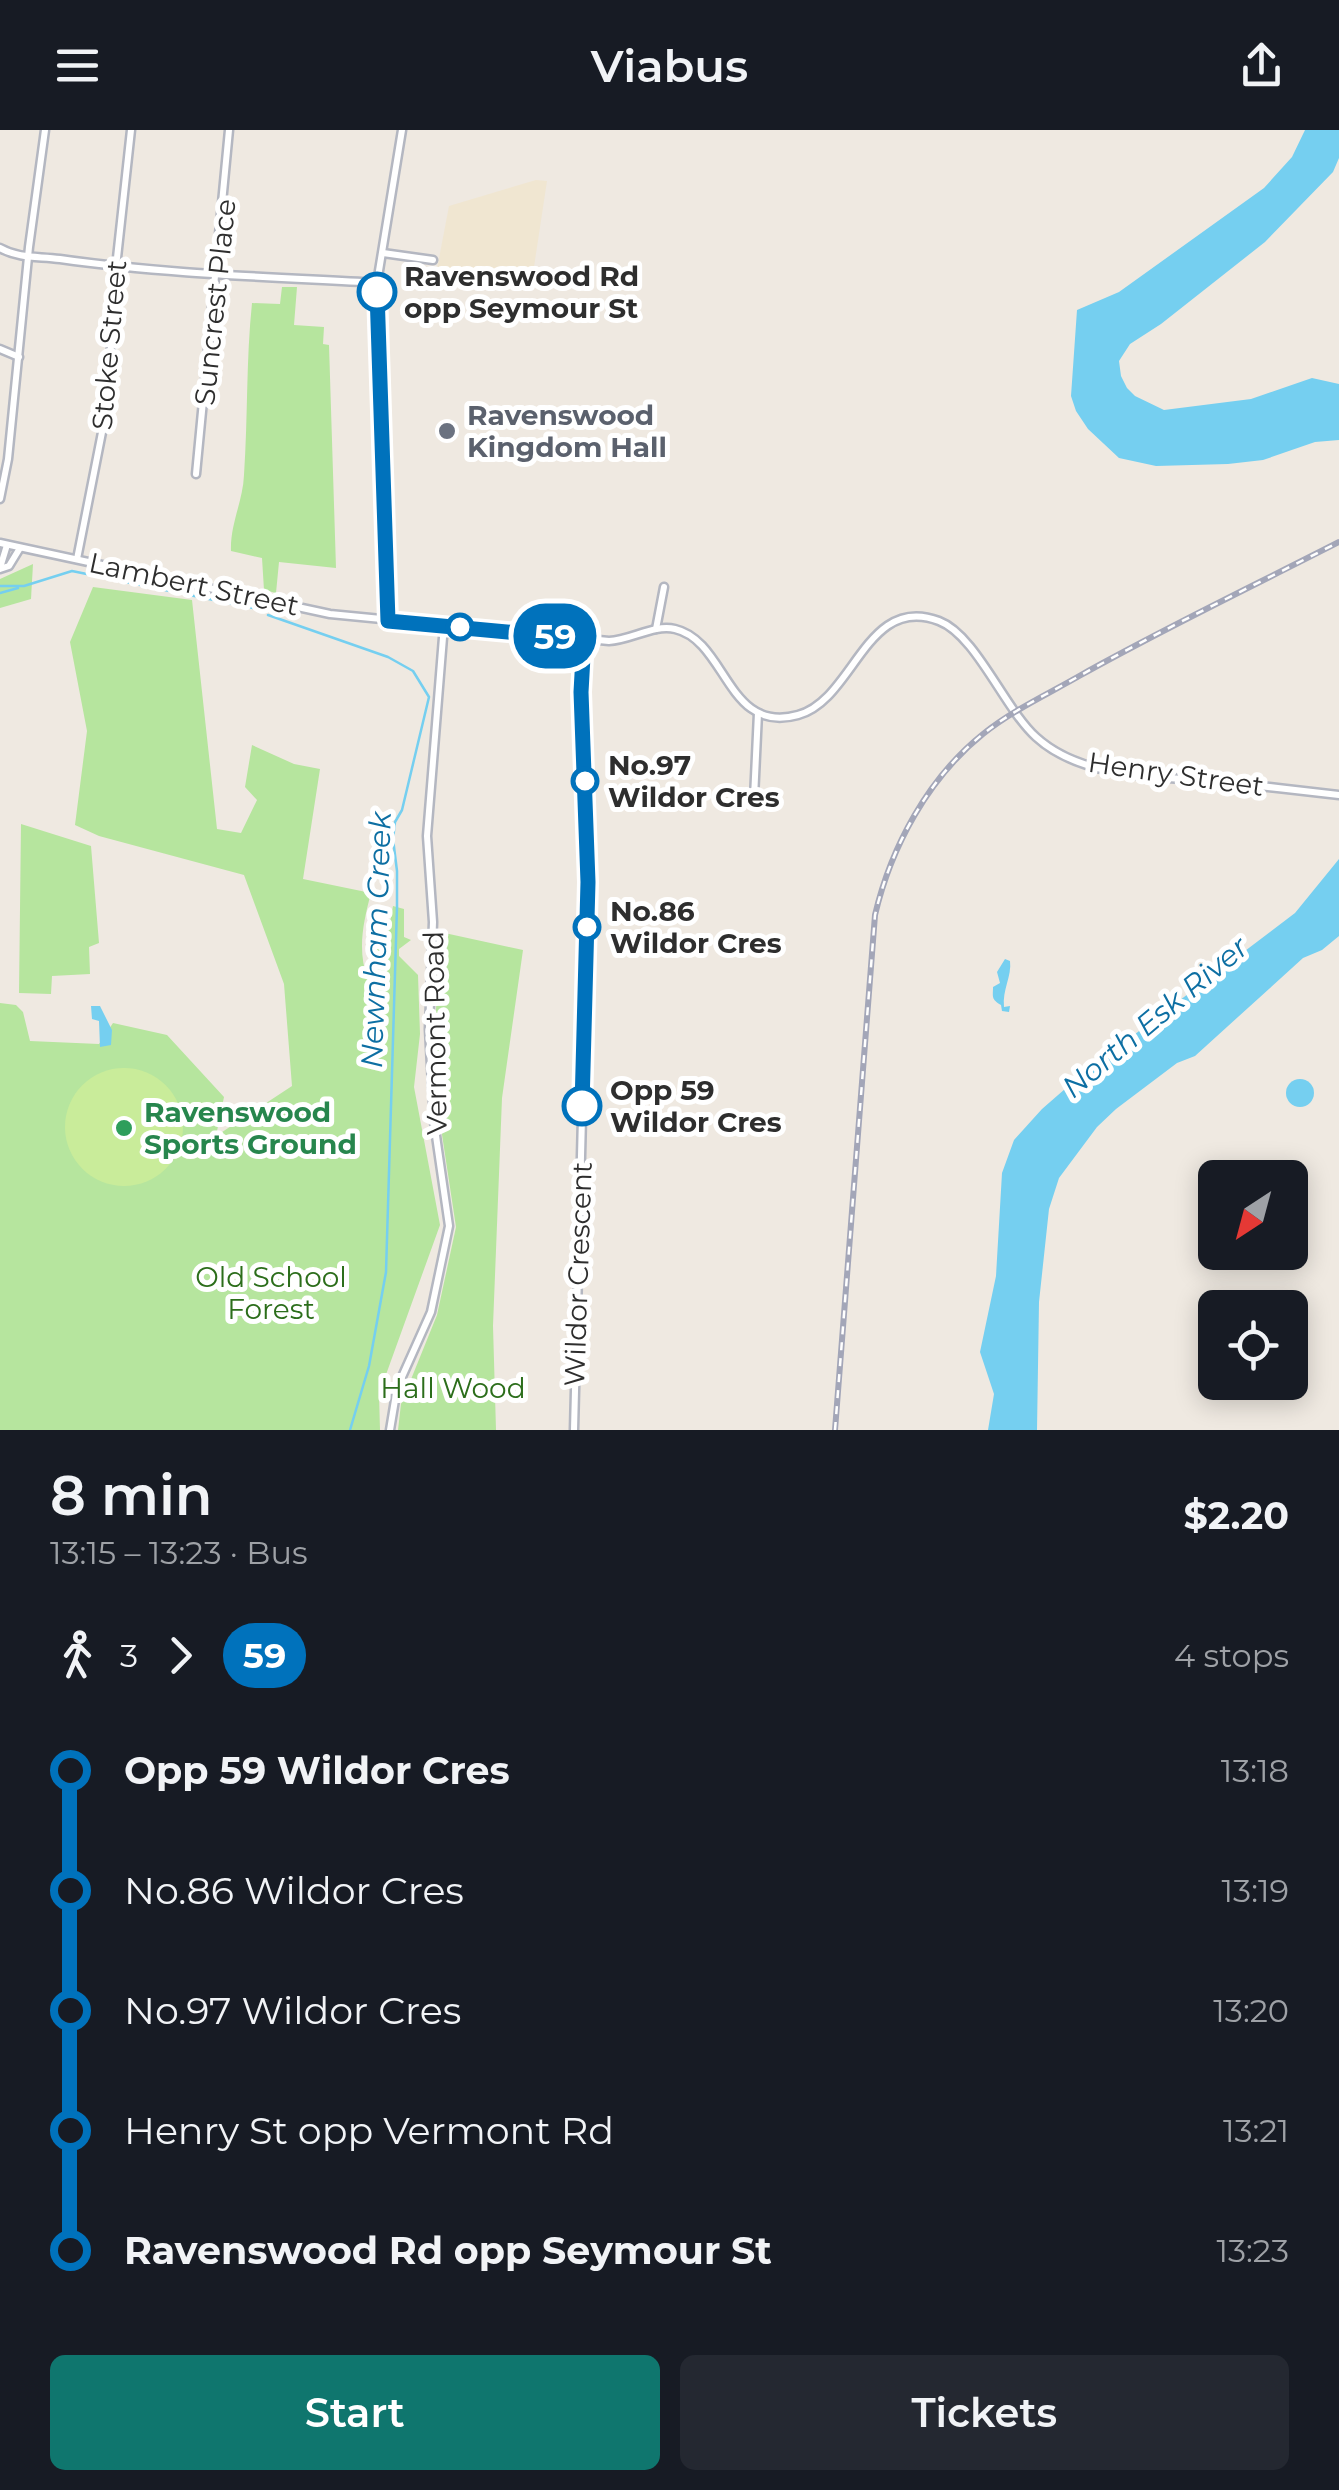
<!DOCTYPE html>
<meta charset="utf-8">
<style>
:root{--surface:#171b24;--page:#242831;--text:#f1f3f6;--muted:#9ea1a6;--accent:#0f766e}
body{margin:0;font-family:Montserrat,sans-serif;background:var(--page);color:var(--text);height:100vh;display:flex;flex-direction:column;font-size:38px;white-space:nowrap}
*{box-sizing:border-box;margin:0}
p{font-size:32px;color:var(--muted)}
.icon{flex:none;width:55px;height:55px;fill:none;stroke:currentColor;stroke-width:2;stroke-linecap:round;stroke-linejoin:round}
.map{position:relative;height:1300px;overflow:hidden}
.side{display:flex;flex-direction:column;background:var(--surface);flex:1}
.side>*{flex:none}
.badge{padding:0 20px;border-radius:32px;font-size:35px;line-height:65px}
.needle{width:65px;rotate:216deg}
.controls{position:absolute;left:1198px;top:1030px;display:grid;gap:20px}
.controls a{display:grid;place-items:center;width:110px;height:110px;border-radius:15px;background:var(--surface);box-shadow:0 5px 25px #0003;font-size:50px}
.map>.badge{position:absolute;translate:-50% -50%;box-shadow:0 0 0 5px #fff}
.legs{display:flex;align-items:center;gap:15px;height:110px;padding:0 50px;font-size:32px}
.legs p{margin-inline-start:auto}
.head{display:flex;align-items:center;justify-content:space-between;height:170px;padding:0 50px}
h1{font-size:55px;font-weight:600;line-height:75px}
.action{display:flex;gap:20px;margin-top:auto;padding:20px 50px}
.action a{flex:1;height:115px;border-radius:15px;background:var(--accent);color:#fff;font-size:40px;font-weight:600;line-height:115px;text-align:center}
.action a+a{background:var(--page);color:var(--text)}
ul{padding:0 50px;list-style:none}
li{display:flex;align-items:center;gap:35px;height:120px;font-size:38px}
li i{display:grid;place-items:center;width:15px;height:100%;margin:0 12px;background:currentColor}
li i::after{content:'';width:25px;height:25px;margin:-12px;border:8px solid;border-radius:50%;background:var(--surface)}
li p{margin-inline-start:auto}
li:first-child i{background:linear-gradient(#0000 50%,currentColor 0)}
li:last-child i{background:linear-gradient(currentColor 50%,#0000 0)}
header{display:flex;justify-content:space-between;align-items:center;height:130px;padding:0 50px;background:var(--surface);font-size:45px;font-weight:600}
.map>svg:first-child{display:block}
</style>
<header><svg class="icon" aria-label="menu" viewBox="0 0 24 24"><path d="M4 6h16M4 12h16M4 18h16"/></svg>Viabus<svg class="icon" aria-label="share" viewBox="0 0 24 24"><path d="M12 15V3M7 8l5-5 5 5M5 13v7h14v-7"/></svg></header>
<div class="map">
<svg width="1339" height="1300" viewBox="0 0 1339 1300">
<rect width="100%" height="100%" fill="#efe9e1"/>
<!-- education -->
<path fill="#f0e6d1" d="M536,50L547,51L532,150L507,153L437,139L449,76Z"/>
<!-- green -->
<g fill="#b6e59e">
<path d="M282,157H297L294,195L324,197L323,214L329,215L336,438L279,432L276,463L264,460L262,428L231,421C230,394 243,371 244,345C248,287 246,230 252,173L280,174Z"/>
<path d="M33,434L31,469L0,478V449Z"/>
<path d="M93,457L192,470L217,699L241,703L257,670L245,657L252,615L294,634L320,639L303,749L371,763C363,793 357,821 368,850H387V809L393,776L404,779V807L411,810L399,819V826L418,845L420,904L414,957L440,1095L379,1264L380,1300H0V873L16,875L23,882L30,911L99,914L113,893L167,905L224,967L216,1006L292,956L284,854L244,745L99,706L75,695L87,601L70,512Z"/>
<path d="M21,694L91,716L99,813L89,817L90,844L52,846L51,864L19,863Z"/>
<path d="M440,802L523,820L502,968L493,1196L496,1300H398L401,1274L437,1185L456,1097L441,998L436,880Z"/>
<rect x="370" y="808" width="15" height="37"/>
</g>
<!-- pitch -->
<circle fill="#c9ec9a" cx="124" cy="997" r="59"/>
<!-- water -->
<g fill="#75cff0">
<path d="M1305,0H1339V28L1333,42L1265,112L1161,194L1130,214L1119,231L1121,246L1127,258L1135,266L1164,280L1251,269L1312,248L1339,254V310L1315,312L1263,330L1228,334L1156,336L1119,328L1088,299L1076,281L1071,266L1077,180L1119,162L1264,58L1292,27Z"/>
<path d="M1339,729V806L1322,820L1303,828L1195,926L1177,933L1116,979L1097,997L1059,1048L1049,1079L1039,1172L1037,1300H988L994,1264L980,1222L996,1146L1002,1043L1014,1010L1042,979L1081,945L1295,783Z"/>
<path d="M1005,829L1010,831C1012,846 1002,860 1004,877L1010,876L1009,882L1002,881L1001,875C991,869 993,867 993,857L1000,853L997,842Z"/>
<path d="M91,876H100L112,900L111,915L100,917L99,891L92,889Z"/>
<circle cx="1300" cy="963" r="14"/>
</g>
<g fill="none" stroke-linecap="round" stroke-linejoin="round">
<!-- stream -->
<g stroke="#75cff0" stroke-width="2.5">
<path d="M0,456H24L72,441L253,478"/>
<path d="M0,463L18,458"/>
<path d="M268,485L388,527L413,541L429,567L402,680L395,692L393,709L397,741V777L386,1142L369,1236L350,1300"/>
</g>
<defs>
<g id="minor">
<path d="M0,118C20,129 38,126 60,129C165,144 272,147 377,153"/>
<path d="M383,123L433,130"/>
<path d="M0,219L19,227"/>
<path d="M196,344L229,0"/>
<path d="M0,369L8,329L29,117L45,0"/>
<path d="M0,413L330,484L609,511C631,510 654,494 675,499C727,511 727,605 798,585C854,570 866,463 939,491C976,505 1004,578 1036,607C1084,651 1165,646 1225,652C1263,656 1301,661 1339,665"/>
<path d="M77,429L107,277L116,137L131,0"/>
<path d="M0,438L7,415"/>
<path d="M0,439L9,436L20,418"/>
<path d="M388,491L376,186L377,153L402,0"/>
<path d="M656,499L664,457"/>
<path d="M754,668L758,583"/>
<path d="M390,1300L397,1258L431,1182L449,1096L434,992L429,899L433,792L427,706L444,495"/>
<path d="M574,1300L588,752L581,562L584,509"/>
</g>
</defs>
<!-- minor casing -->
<use href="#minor" stroke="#b4b7c1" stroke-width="11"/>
<!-- minor -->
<use href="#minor" stroke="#fff" stroke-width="6"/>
<defs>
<path id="rail" d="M835,1300L875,785C891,717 928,648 983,604C1013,580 1048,564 1081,545C1165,498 1253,456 1339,412"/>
</defs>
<!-- rail casing -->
<use href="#rail" stroke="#a3a6b8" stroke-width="6"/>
<!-- rail -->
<use href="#rail" stroke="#fff" stroke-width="2.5" stroke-dasharray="8" stroke-linecap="butt"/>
</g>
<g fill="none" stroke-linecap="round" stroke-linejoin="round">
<defs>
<path id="line-1" d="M377,162L388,491L584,509L581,562L588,752L582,976"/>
</defs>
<!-- line-1 casing -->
<use href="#line-1" stroke="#fff" stroke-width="22"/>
<!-- line-1 -->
<use href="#line-1" stroke="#0072bc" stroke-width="15"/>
</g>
<!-- markers -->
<g fill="#fff" stroke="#0072bc" stroke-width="5">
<circle cx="377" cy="162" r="18"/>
<circle cx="460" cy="497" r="12"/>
<circle cx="585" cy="651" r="12"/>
<circle cx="587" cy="797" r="12"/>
<circle cx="582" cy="976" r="18"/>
</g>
<circle fill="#6b7280" stroke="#fff" stroke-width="4" cx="447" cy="301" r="10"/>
<circle fill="#2e9e5b" stroke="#fff" stroke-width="4" cx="124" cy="998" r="10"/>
<g text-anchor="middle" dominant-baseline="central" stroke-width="10" stroke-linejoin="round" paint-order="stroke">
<!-- stop labels -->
<g font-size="28" font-weight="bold" fill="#2e2e2e" stroke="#fff" text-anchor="start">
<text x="404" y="146">Ravenswood Rd<tspan x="404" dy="32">opp Seymour St</tspan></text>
<text x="608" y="635">No.97<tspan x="608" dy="32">Wildor Cres</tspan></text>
<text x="610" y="781">No.86<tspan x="610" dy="32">Wildor Cres</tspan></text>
<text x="610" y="960">Opp 59<tspan x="610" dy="32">Wildor Cres</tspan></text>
</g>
<!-- street labels -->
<g font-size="28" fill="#2e2e2e" stroke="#fff">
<text transform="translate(215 172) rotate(-84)">Suncrest Place</text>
<text transform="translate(109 215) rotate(-85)">Stoke Street</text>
<text transform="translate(194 454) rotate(12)">Lambert Street</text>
<text transform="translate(1176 644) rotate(8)">Henry Street</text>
<text transform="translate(435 903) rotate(-91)">Vermont Road</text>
<text transform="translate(578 1144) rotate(-88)">Wildor Crescent</text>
</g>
<!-- worship labels -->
<g font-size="28" font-weight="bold" fill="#5b616d" stroke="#fff" text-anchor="start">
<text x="467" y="285">Ravenswood<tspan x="467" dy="32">Kingdom Hall</tspan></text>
</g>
<!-- leisure labels -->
<g font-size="28" font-weight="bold" fill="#27864d" stroke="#fff" text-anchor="start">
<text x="144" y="982">Ravenswood<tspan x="144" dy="32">Sports Ground</tspan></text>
</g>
<!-- park labels -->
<g font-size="28" fill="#2c6e1b" stroke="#fff">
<text x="271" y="1147">Old School<tspan x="271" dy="32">Forest</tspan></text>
<text x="453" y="1258">Hall Wood</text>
</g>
<!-- water labels -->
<g font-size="30" font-style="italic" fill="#0d6fa3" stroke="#fff">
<text transform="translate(376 810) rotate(-88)">Newnham Creek</text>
<text transform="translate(1155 887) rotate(-40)">North Esk River</text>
</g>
</g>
</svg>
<div class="controls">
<a><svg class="needle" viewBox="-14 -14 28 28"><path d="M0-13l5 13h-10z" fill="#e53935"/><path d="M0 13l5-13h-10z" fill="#9ea1a6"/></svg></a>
<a><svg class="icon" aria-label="locate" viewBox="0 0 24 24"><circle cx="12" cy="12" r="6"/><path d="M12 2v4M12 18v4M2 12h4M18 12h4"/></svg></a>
</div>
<b class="badge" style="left:555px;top:506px;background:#0072bc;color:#fff">59</b>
</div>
<section class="side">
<div class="head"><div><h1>8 min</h1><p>13:15 – 13:23 · Bus</p></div><b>$2.20</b></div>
<div class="legs"><svg class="icon" aria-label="walk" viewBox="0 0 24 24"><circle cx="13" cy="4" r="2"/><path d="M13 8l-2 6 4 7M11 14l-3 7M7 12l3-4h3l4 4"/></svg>3<svg class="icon" aria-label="forward" viewBox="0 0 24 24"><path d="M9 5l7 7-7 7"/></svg><b class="badge" style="background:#0072bc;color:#fff">59</b><p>4 stops</p></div>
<ul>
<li><i style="color:#0072bc"></i><b>Opp 59 Wildor Cres</b><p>13:18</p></li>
<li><i style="color:#0072bc"></i><span>No.86 Wildor Cres</span><p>13:19</p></li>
<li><i style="color:#0072bc"></i><span>No.97 Wildor Cres</span><p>13:20</p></li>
<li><i style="color:#0072bc"></i><span>Henry St opp Vermont Rd</span><p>13:21</p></li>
<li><i style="color:#0072bc"></i><b>Ravenswood Rd opp Seymour St</b><p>13:23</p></li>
</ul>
<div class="action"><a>Start</a><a>Tickets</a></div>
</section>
